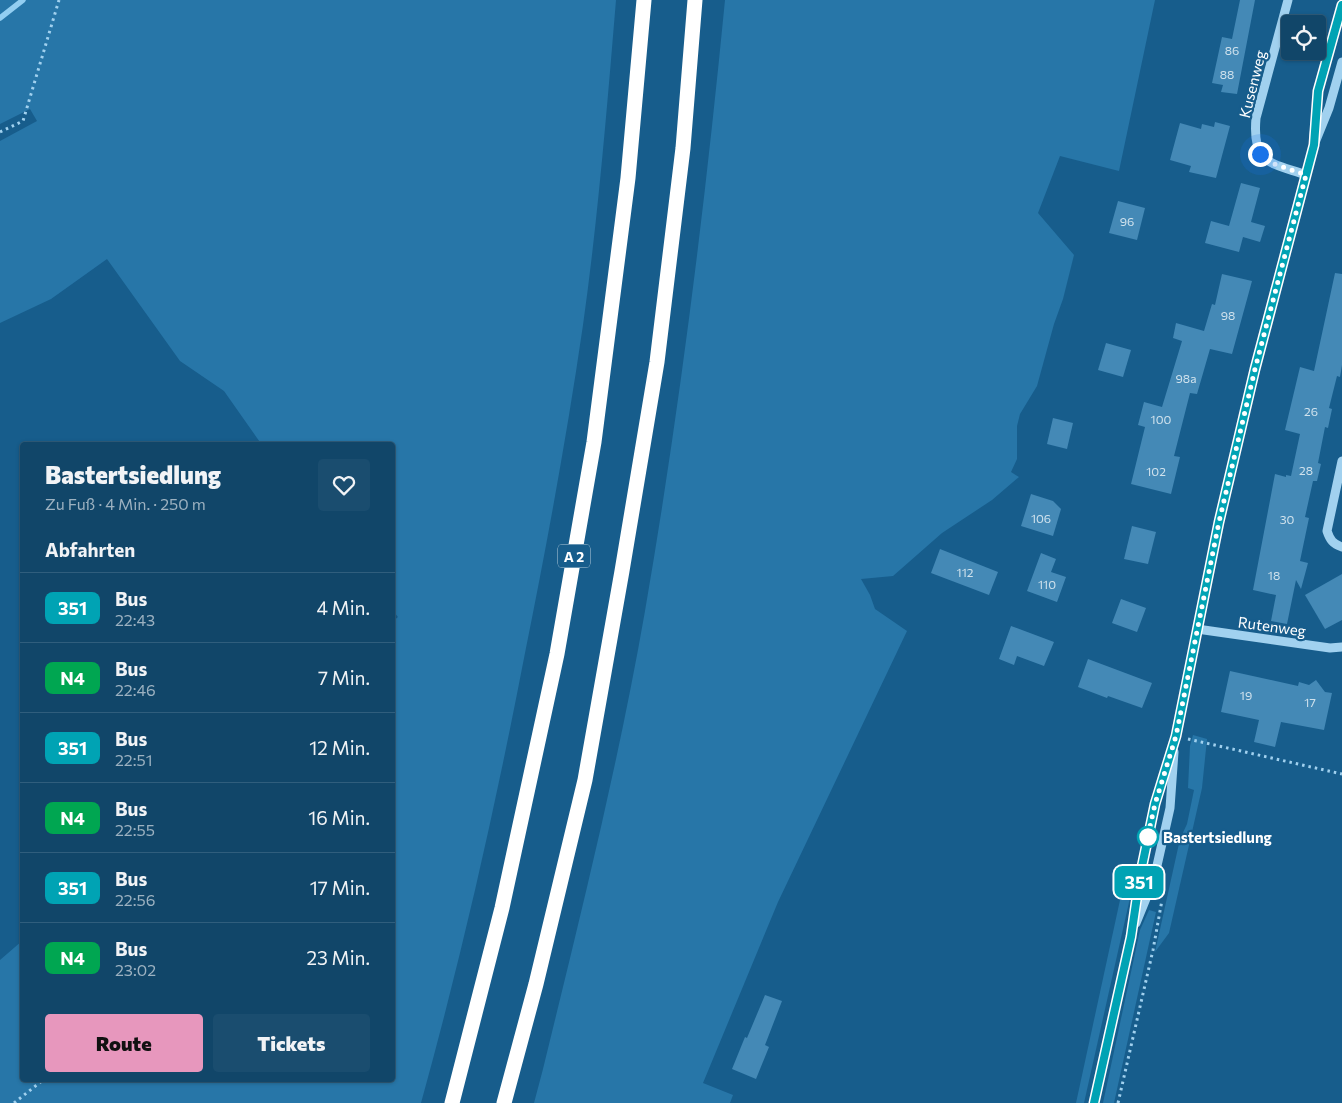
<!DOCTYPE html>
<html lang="de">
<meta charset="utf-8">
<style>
:root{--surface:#114669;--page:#1a4d6f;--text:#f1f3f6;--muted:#9cb1c0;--line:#305e7d;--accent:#e797bd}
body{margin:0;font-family:Commissioner,sans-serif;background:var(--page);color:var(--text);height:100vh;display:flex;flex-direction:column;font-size:19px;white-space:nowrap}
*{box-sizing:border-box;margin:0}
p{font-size:16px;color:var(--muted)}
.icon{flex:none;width:28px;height:28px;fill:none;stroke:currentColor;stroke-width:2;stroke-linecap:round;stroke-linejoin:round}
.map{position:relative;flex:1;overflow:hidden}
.details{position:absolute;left:20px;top:442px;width:375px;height:640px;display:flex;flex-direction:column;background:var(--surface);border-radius:5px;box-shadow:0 1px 4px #0004,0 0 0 1px var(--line)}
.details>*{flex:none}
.badge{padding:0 10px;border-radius:8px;font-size:18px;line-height:32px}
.controls{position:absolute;left:1281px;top:15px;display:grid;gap:10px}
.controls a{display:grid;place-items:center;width:45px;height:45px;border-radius:5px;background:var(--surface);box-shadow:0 1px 4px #0004,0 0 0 1px var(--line);font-size:25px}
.you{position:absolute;width:25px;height:25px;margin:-12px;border:4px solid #fff;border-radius:50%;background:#1a73e8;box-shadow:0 0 0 8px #1a73e833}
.map>.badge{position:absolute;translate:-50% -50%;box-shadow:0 0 0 2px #fff}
h2{padding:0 25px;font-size:19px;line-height:45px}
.round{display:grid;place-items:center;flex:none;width:52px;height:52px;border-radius:5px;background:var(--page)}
.overview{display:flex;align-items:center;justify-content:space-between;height:85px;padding:0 25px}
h1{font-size:24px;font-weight:800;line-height:38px}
.cta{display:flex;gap:10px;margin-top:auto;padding:10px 25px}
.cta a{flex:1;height:58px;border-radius:5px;background:var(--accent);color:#111;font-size:20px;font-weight:800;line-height:58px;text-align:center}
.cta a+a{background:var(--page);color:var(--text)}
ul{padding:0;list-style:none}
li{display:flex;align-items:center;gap:15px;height:70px;padding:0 25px;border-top:1px solid var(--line)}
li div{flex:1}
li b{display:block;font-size:19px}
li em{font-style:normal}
li .badge{min-width:55px;font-weight:700;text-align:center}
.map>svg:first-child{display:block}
</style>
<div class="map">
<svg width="1342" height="1103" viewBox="0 0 1342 1103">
<rect width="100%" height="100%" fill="#175d8c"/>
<!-- green -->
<g fill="#2776a8">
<path d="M0,0H616C607,109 598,218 583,325C567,435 547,544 525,653C496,804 462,955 421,1103H0V960L22,941V1080H392V622L398,617L392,610V445H262L224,391L180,361L107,259L51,299L0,323V141L37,121L30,109L0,124Z"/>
<path d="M725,0H1155L1119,171L1060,156L1038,213L1074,255L1063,299L1054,324L1037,386L1020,414L1017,426V459L1011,472L1019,477L992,500L942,533L893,576L861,579L870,595L875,609L907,631L778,902L703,1083L733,1095L730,1103H534L543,1069C580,917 618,766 645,611C680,408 705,205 725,0Z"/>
<path d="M1193,735L1207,739L1202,788L1169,933L1155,952L1180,839L1187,824L1194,790L1188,788L1190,746Z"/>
<path d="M1125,877L1134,880L1084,1103H1076Z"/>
<path d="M1149,910L1156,912L1114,1103H1103L1140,930Z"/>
</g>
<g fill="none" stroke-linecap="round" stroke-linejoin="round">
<!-- stream -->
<path stroke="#93cef1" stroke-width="5.5" d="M0,18L23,0"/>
</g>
<!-- building -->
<g fill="#4489b6">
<path d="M1240,0H1255L1237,94L1221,92L1223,85L1212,83L1222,37L1232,39Z"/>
<path d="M1215,122L1230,126L1216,178L1189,172L1191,166L1170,160L1180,123L1201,129L1202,124L1214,127Z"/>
<path d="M1241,183L1260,188L1251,222L1265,226L1260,242L1243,237L1239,252L1205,243L1211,221L1229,226Z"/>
<path d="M1118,201L1145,208L1137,240L1109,233Z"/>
<path d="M1335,273L1342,274V365L1340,377L1337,376L1329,408L1332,409L1328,428L1325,427L1318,463L1321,464L1317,481H1313L1305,517L1309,518L1300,561L1308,563L1301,589L1296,580L1287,624L1271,621L1276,595L1253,590L1275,474L1286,477V475L1291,476L1300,434L1285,430L1300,367L1314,371Z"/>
<path d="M1222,274L1252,281L1232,354L1210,349L1197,394L1190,393L1174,456L1180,457L1171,494L1131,484L1145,427L1138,425L1144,402L1162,407L1182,341L1173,338L1176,323L1204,331L1212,304L1215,305Z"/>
<path d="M1106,343L1131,350L1123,377L1098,370Z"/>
<path d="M1053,418L1073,423L1067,449L1047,444Z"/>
<path d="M1031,494L1053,501L1061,509L1053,536L1021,526Z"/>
<path d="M1132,526L1156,532L1148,564L1124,559Z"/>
<path d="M940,549L998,572L989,595L931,573Z"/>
<path d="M1041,553L1056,559L1051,572L1066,577L1057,602L1027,591Z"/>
<path d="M1342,574V620L1325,629L1305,595Z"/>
<path d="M1121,599L1146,608L1137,632L1112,623Z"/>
<path d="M1011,626L1054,642L1044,666L1017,656L1014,665L999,659Z"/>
<path d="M1088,659L1152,683L1142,708L1108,696L1107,698L1078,687Z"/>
<path d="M1230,671L1298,686L1299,682L1309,685L1316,680L1325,692L1332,693L1324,730L1281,722L1275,747L1254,742L1259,720L1221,712Z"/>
<path d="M765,995L782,1001L765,1045L769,1047L756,1079L732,1069L745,1037L747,1038Z"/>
</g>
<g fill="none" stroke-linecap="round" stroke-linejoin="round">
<!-- path -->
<g stroke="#a1d1ef" stroke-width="3" stroke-dasharray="2.5 4" stroke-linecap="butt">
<path d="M0,132L23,121L59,0"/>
<path d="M1188,739L1342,774"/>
<path d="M14,1103L43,1080"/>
<path d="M1118,1103L1153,950L1162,900"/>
</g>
<!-- minor -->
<g stroke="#a1d1ef" stroke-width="9">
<path d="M1288,0L1256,118C1252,164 1269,162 1306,175"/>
<path d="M1314,136L1318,91L1342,5"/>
<path d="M1342,461L1327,531C1330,540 1333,544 1342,547"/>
<path d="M1197,629L1330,648L1342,647"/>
<path d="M1136,923L1154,879L1170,808L1174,752"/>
<path d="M1094,1103L1131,937L1140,876L1155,804L1176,736L1219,522L1255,369L1314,145L1329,108L1342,62"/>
</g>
<!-- highway -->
<g stroke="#fff" stroke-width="15">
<path d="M452,1103L502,908L557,654L594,442L628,178L644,0"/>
<path d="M504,1103L536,984L585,780L622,571L657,362L683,148L695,0"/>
</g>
</g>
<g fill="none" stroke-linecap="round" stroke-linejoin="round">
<defs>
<path id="line" d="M1094,1103L1131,937L1140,876L1155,804L1176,736L1219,522L1255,369L1314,145L1318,91L1342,5"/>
</defs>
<!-- line casing -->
<use href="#line" stroke="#fff" stroke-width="11"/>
<!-- line -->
<use href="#line" stroke="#00a3b4" stroke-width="8"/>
<!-- walk -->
<path stroke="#fff" stroke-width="5" stroke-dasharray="0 9" d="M1148,837L1147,840L1155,804L1176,736L1219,522L1255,369L1306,175L1266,161L1260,154"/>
</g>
<!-- markers -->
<circle fill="#fff" stroke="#00a3b4" stroke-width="2.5" cx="1148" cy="837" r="10"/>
<g text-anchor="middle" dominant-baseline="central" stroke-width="4.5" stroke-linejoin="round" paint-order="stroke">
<!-- number labels -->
<g font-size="12" fill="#d0e2ed">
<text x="1232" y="50">86</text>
<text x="1227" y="74">88</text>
<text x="1127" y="221">96</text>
<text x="1228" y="315">98</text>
<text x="1186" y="378">98a</text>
<text x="1311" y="411">26</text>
<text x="1161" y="419">100</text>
<text x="1306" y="470">28</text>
<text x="1156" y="471">102</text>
<text x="1041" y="518">106</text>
<text x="1287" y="519">30</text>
<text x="965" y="572">112</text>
<text x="1274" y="575">18</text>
<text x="1047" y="584">110</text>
<text x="1246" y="695">19</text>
<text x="1310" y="702">17</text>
</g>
<!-- shield labels -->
<rect fill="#175d8c" stroke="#b9cedc" stroke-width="1" x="558" y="544.5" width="32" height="23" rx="4"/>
<g font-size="14" font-weight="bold" fill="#fff">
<text x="574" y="556">A 2</text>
</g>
<!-- street labels -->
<g font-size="15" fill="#fff" stroke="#175d8c">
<text transform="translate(1252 84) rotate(-76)">Kusenweg</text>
<text transform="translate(1272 626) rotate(8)">Rutenweg</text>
</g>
<!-- stop labels -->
<g font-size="15" font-weight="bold" fill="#fff" stroke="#175d8c" text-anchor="start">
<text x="1163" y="837">Bastertsiedlung</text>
</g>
</g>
</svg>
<div class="controls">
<a><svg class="icon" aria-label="locate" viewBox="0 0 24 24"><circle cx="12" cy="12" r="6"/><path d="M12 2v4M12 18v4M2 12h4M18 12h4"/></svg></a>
</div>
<div class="you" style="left:1260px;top:154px"></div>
<b class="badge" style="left:1139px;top:882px;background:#00a3b4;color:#fff">351</b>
<section class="details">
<div class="overview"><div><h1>Bastertsiedlung</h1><p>Zu Fuß · 4 Min. · 250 m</p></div><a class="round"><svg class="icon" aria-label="heart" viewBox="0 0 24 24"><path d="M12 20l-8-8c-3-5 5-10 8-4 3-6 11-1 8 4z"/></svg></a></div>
<h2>Abfahrten</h2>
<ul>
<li><span class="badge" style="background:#00a3b4;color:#fff">351</span><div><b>Bus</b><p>22:43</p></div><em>4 Min.</em></li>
<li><span class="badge" style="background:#00a651;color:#fff">N4</span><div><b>Bus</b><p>22:46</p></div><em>7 Min.</em></li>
<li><span class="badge" style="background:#00a3b4;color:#fff">351</span><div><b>Bus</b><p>22:51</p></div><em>12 Min.</em></li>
<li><span class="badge" style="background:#00a651;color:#fff">N4</span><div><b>Bus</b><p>22:55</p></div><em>16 Min.</em></li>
<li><span class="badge" style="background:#00a3b4;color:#fff">351</span><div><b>Bus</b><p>22:56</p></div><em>17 Min.</em></li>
<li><span class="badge" style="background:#00a651;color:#fff">N4</span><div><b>Bus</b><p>23:02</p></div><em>23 Min.</em></li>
</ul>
<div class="cta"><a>Route</a><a>Tickets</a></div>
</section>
</div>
